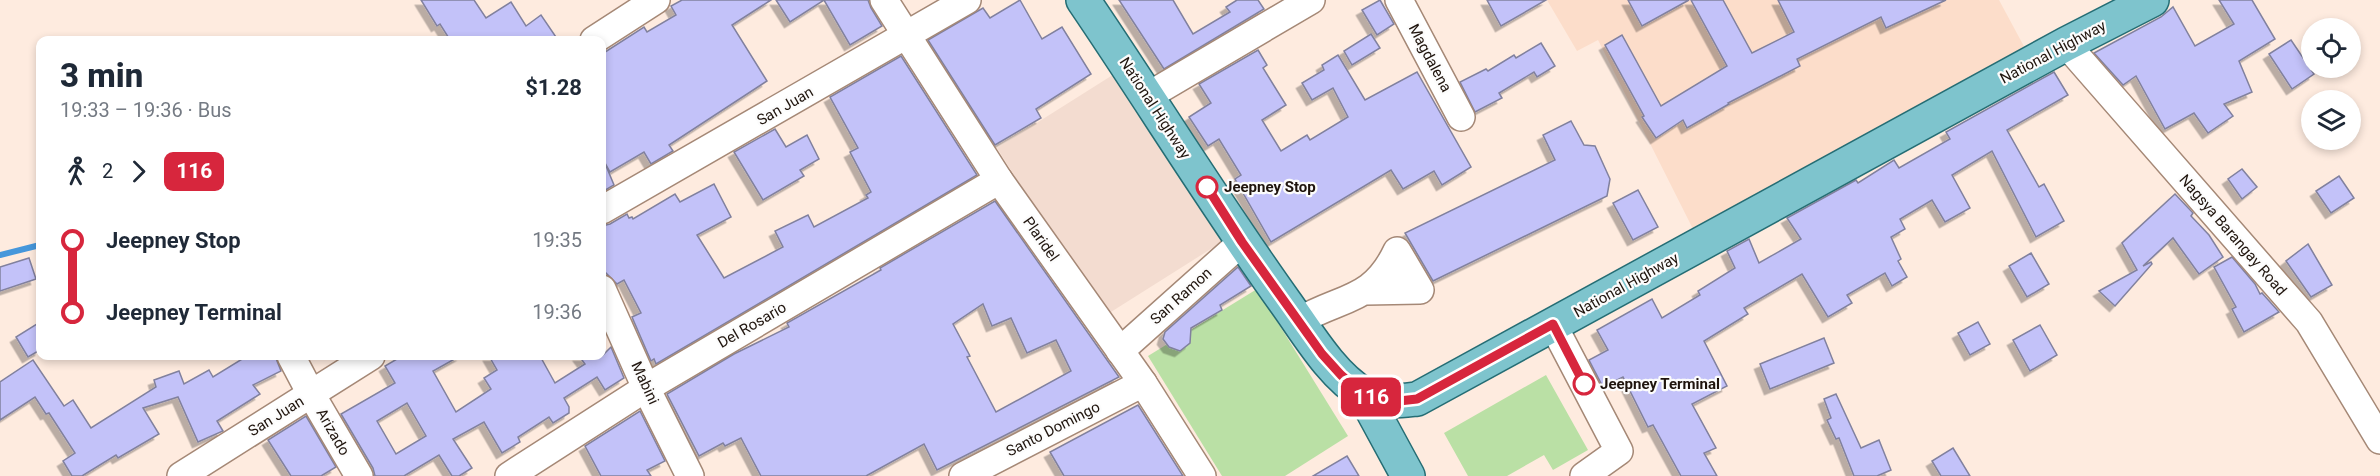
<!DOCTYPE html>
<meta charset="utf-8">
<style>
:root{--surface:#fff;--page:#f6f6f7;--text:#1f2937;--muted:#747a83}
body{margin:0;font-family:Roboto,sans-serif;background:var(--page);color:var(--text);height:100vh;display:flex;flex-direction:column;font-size:22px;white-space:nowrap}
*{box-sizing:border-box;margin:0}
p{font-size:20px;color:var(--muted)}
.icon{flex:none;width:33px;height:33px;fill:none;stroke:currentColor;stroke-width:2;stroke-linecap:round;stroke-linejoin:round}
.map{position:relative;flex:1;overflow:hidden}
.panel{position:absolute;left:36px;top:36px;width:570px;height:324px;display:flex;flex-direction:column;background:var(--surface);border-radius:12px;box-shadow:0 3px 9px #0003}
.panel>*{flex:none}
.badge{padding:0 12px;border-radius:9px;font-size:21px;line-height:39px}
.fabs{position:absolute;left:2301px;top:18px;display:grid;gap:12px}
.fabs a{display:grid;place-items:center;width:60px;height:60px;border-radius:50%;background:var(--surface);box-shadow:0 3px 9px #0003;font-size:30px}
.map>.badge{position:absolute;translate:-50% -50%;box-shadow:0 0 0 3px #fff}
.legs{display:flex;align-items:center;gap:9px;height:66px;padding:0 24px;font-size:20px}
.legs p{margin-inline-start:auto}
.headline{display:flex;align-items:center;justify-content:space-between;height:102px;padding:0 24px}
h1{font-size:33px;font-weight:800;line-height:45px}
ul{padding:0 24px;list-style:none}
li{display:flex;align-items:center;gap:21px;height:72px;font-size:22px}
li i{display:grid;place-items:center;width:9px;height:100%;margin:0 8px;background:currentColor}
li i::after{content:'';width:15px;height:15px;margin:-8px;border:4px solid;border-radius:50%;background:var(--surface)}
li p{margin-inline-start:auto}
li:first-child i{background:linear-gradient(#0000 50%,currentColor 0)}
li:last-child i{background:linear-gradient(currentColor 50%,#0000 0)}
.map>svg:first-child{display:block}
</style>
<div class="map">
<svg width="2380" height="476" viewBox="0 0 2380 476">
<defs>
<filter id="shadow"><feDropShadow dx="-5.5" dy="5.5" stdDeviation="0" flood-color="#0004"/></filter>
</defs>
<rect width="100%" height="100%" fill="#feebdf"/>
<!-- commercial -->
<path fill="#f3dcd0" d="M1119,71L1225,240L1103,317L997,148Z"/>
<!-- built -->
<path fill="#fcddca" d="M1547,0H1999L2027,52L1693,229L1598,40L1577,51Z"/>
<!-- green -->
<g fill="#bae0a5">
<path d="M1257,289L1348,436L1285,476H1222L1148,356Z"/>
<path d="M1546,375L1588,450L1553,470L1544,455L1507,476H1468L1444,433Z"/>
</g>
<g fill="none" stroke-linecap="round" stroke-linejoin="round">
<!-- stream -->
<path stroke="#4697db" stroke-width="6" d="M0,255L40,245"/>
</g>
<!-- building -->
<g fill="#c3c2f9" stroke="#81819e" stroke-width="1.5" fill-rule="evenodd" filter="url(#shadow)">
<path d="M421,0H474L486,18L511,2L526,26L541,15L558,40H450L440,24L437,26Z"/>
<path d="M682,0H771L732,25L767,81L669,145L673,151L651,164L644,152L610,172L604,161L614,185L602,192V54L644,27L647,32L676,15L671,6Z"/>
<path d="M776,0H868L871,8L882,26L850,45L824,0L790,22Z"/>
<path d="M1020,0L1042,39L1062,27L1091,74L1036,109L1041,118L995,145L928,40L983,8L990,18Z"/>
<path d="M1119,0H1173L1193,34L1230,12L1226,7L1237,0H1258L1264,9L1164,69Z"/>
<path d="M1380,0L1394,24L1377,35L1362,10Z"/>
<path d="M1487,0H1546L1501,26Z"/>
<path d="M1628,0H1689L1642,26Z"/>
<path d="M1691,0H1723L1752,53L1794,32L1778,0H1946L1886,28L1881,17L1797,59L1800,66L1728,103L1729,104L1687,128L1683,120L1656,138L1642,117L1644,116L1605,45L1622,35L1661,106L1727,66Z"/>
<path d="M2219,0H2252L2275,39L2239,61L2252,92L2224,104L2233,116L2208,133L2194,113L2165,129L2136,76L2123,85L2094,53L2161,17L2173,7L2195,46L2234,24Z"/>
<path d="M1371,34L1380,48L1352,65L1344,51Z"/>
<path d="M2291,40L2314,74L2292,89L2269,54Z"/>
<path d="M1541,43L1555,66L1537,77L1534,72L1499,93L1502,98L1475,112L1460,82L1486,69L1488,71L1514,55L1516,58Z"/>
<path d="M1258,50L1267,65L1263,68L1286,105L1262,120L1281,151L1307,135L1310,140L1348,117L1333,88L1312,100L1302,83L1324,70L1322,65L1338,55L1365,100L1417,72L1471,167L1442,185L1434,171L1403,189L1391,170L1271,242L1235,179L1241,175L1219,139L1208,146L1189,117L1211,103L1199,84Z"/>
<path d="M901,56L977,175L656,364L654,359L651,361L632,317L641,313L624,280L617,284L602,269V226L610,224L627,214L629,218L632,217L633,219L675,194L680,202L714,184L731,217L697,235L724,278L783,247L775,231L808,215L814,227L868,198L866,195L871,192L850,152L858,148L830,97Z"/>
<path d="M2054,72L2068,95L2007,130L2039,187L2044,184L2064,221L2036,237L1992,151L1952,175L1970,208L1945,222L1932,200L1900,219L1905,229L1891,237L1901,259L1898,261L1907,277L1892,286L1885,273L1847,295L1852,303L1828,317L1802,274L1744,308L1748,314L1704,341L1727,386L1692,404L1716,448L1704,453L1717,476H1681L1653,425L1648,427L1623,377L1603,387L1589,360L1608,350L1597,330L1652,299L1662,318L1700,295L1698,291L1735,268L1727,251L1749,239L1759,263L1801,239L1787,218L1856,180L1858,183L1894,160L1899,168L1950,139L1946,132Z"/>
<path d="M1571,121L1584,145L1595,146L1610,179L1607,196L1433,281L1405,233L1555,160L1543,135Z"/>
<path d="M775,129L786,147L807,135L819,159L800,170L804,176L763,200L734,152Z"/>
<path d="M2242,169L2257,187L2242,199L2228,179Z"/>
<path d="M2339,176L2354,198L2331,213L2316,191Z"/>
<path d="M1638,190L1658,227L1633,240L1613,203Z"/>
<path d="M2175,194L2193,213L2191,216L2209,235L2223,257L2199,274L2173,238L2143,266L2151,262L2152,264L2115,306L2099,291L2137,270L2122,243Z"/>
<path d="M995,201L1119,377L937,470L924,444L866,476H761L741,438L725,446L723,443L699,456L667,394L734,354L789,327L787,323L881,270L880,268ZM983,304L992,326L1011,318L1027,353L1056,340L1071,371L996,412L967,357L970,356L953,324Z"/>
<path d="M2308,244L2332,285L2311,297L2286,261Z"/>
<path d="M2031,253L2049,284L2027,297L2009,266Z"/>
<path d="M2232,257L2255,284L2260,294L2262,293L2279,312L2244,332L2232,309L2236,307L2214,267Z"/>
<path d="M29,258L36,279L0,291V267Z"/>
<path d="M1238,267L1251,286L1220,305L1222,310L1191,328L1190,343L1180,351L1169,347L1163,339L1165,332Z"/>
<path d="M40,322V350L28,357L16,337Z"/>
<path d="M1978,322L1990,344L1970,355L1958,333Z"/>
<path d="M2040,325L2057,355L2030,371L2013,340Z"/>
<path d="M1824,338L1834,363L1770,389L1760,364Z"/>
<path d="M611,347L624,378L605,390L597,377L564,398L569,407V413L553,423L549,417L518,437L520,442L502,453L484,422L453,439L472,468L459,476H452L439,455L404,476H375L373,468L341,414L395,383L385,366L402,356H460L433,371L456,412L491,389L484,378L497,370L489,356H540L555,383L585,364L579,356H602ZM407,403L426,436L396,454L377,421Z"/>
<path d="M247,356H275L281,371L253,385L260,394L217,421L223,431L198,442L178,397L143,408L159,434L118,458L116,455L82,476H72L63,461L75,453L49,413L46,414L35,397L0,420V382L33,360L64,406L73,400L91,428L156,387L154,380L179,371L184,384L209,370L213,377Z"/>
<path d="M1836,394L1861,448L1879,440L1891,470L1877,476H1854L1839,438L1836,439L1827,420L1831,418L1824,399Z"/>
<path d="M1138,405L1183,476H1064L1050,452Z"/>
<path d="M640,411L665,461L647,470L651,476H601L585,446Z"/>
<path d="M306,416L336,467L321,476H291L268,440Z"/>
<path d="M1953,448L1970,476H1941L1932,461Z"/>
<path d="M1347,456L1359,476H1313Z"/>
</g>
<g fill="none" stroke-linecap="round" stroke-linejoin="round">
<defs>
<g id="minor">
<path d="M884,0L999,180L1143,383L1202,476"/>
<path d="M1399,0L1461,117"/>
<path d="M594,40L656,0"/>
<path d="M2066,44L2309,322L2380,440"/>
<path d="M1148,96L1311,0"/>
<path d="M602,210L967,0"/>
<path d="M602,289L646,388L690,476"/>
<path d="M1299,321C1342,296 1373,302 1397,251L1420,290L1366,291"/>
<path d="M1553,325L1619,451L1584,476"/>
<path d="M1120,351L1242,242"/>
<path d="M291,356L311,394L359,476"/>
<path d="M181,476L371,356"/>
<path d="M509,476L646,388L999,180"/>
<path d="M963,476L1143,383"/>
</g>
<g id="major">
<path d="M1083,0C1151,100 1214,203 1285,302C1306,331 1332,376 1364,394C1381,404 1399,401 1417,399L2066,44L2152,0"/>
<path d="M1364,395L1408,476"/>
</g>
</defs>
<!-- minor casing -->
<use href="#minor" stroke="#a58876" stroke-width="30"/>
<!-- major casing -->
<use href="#major" stroke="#256d74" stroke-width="36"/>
<!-- minor -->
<use href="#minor" stroke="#fff" stroke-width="27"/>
<!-- major -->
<use href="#major" stroke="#7ec4cd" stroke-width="33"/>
</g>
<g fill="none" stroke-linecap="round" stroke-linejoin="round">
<defs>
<path id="line-1" d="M1207,187L1242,242L1322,354L1341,375L1364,395L1390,402L1417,399L1553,324L1584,384"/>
</defs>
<!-- line-1 casing -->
<use href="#line-1" stroke="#fff" stroke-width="14"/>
<!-- line-1 -->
<use href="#line-1" stroke="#d7263d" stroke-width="9"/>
</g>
<!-- markers -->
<g fill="#fff" stroke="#d7263d" stroke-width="3">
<circle cx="1207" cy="187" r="10"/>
<circle cx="1584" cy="384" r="10"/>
</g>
<g text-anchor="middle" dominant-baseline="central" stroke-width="4.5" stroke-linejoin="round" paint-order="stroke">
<!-- street labels -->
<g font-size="15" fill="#1f140d" stroke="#fcfcfc">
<text transform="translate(2053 52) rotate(-28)">National Highway</text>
<text transform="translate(1430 58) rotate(62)">Magdalena</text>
<text transform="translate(785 106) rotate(-30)">San Juan</text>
<text transform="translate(1155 108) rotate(57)">National Highway</text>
<text transform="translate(2233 235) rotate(49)">Nagsya Barangay Road</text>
<text transform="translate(1041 239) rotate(55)">Plaridel</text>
<text transform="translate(1626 285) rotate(-29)">National Highway</text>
<text transform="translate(1181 296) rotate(-42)">San Ramon</text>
<text transform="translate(752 325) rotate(-30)">Del Rosario</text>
<text transform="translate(645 383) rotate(65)">Mabini</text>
<text transform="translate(276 416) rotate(-32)">San Juan</text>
<text transform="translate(1053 429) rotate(-27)">Santo Domingo</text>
<text transform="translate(333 432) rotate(60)">Arizado</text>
</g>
<!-- stop labels -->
<g font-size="15" font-weight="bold" fill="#1f140d" stroke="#fcfcfc" text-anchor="start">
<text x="1224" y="187">Jeepney Stop</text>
<text x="1600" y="384">Jeepney Terminal</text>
</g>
</g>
</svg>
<div class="fabs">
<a><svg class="icon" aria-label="locate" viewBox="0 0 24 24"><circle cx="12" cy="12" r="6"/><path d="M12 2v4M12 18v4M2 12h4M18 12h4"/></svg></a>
<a><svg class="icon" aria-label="layers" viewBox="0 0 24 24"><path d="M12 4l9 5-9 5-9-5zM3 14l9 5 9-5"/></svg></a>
</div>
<b class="badge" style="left:1371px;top:397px;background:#d7263d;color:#fff">116</b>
<section class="panel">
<div class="headline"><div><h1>3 min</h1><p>19:33 – 19:36 · Bus</p></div><b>$1.28</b></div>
<div class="legs"><svg class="icon" aria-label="walk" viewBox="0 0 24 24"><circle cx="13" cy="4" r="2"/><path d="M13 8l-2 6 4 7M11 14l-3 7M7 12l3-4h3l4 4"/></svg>2<svg class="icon" aria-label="forward" viewBox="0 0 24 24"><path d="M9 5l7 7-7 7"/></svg><b class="badge" style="background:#d7263d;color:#fff">116</b></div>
<ul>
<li><i style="color:#d7263d"></i><b>Jeepney Stop</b><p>19:35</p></li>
<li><i style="color:#d7263d"></i><b>Jeepney Terminal</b><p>19:36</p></li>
</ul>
</section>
</div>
